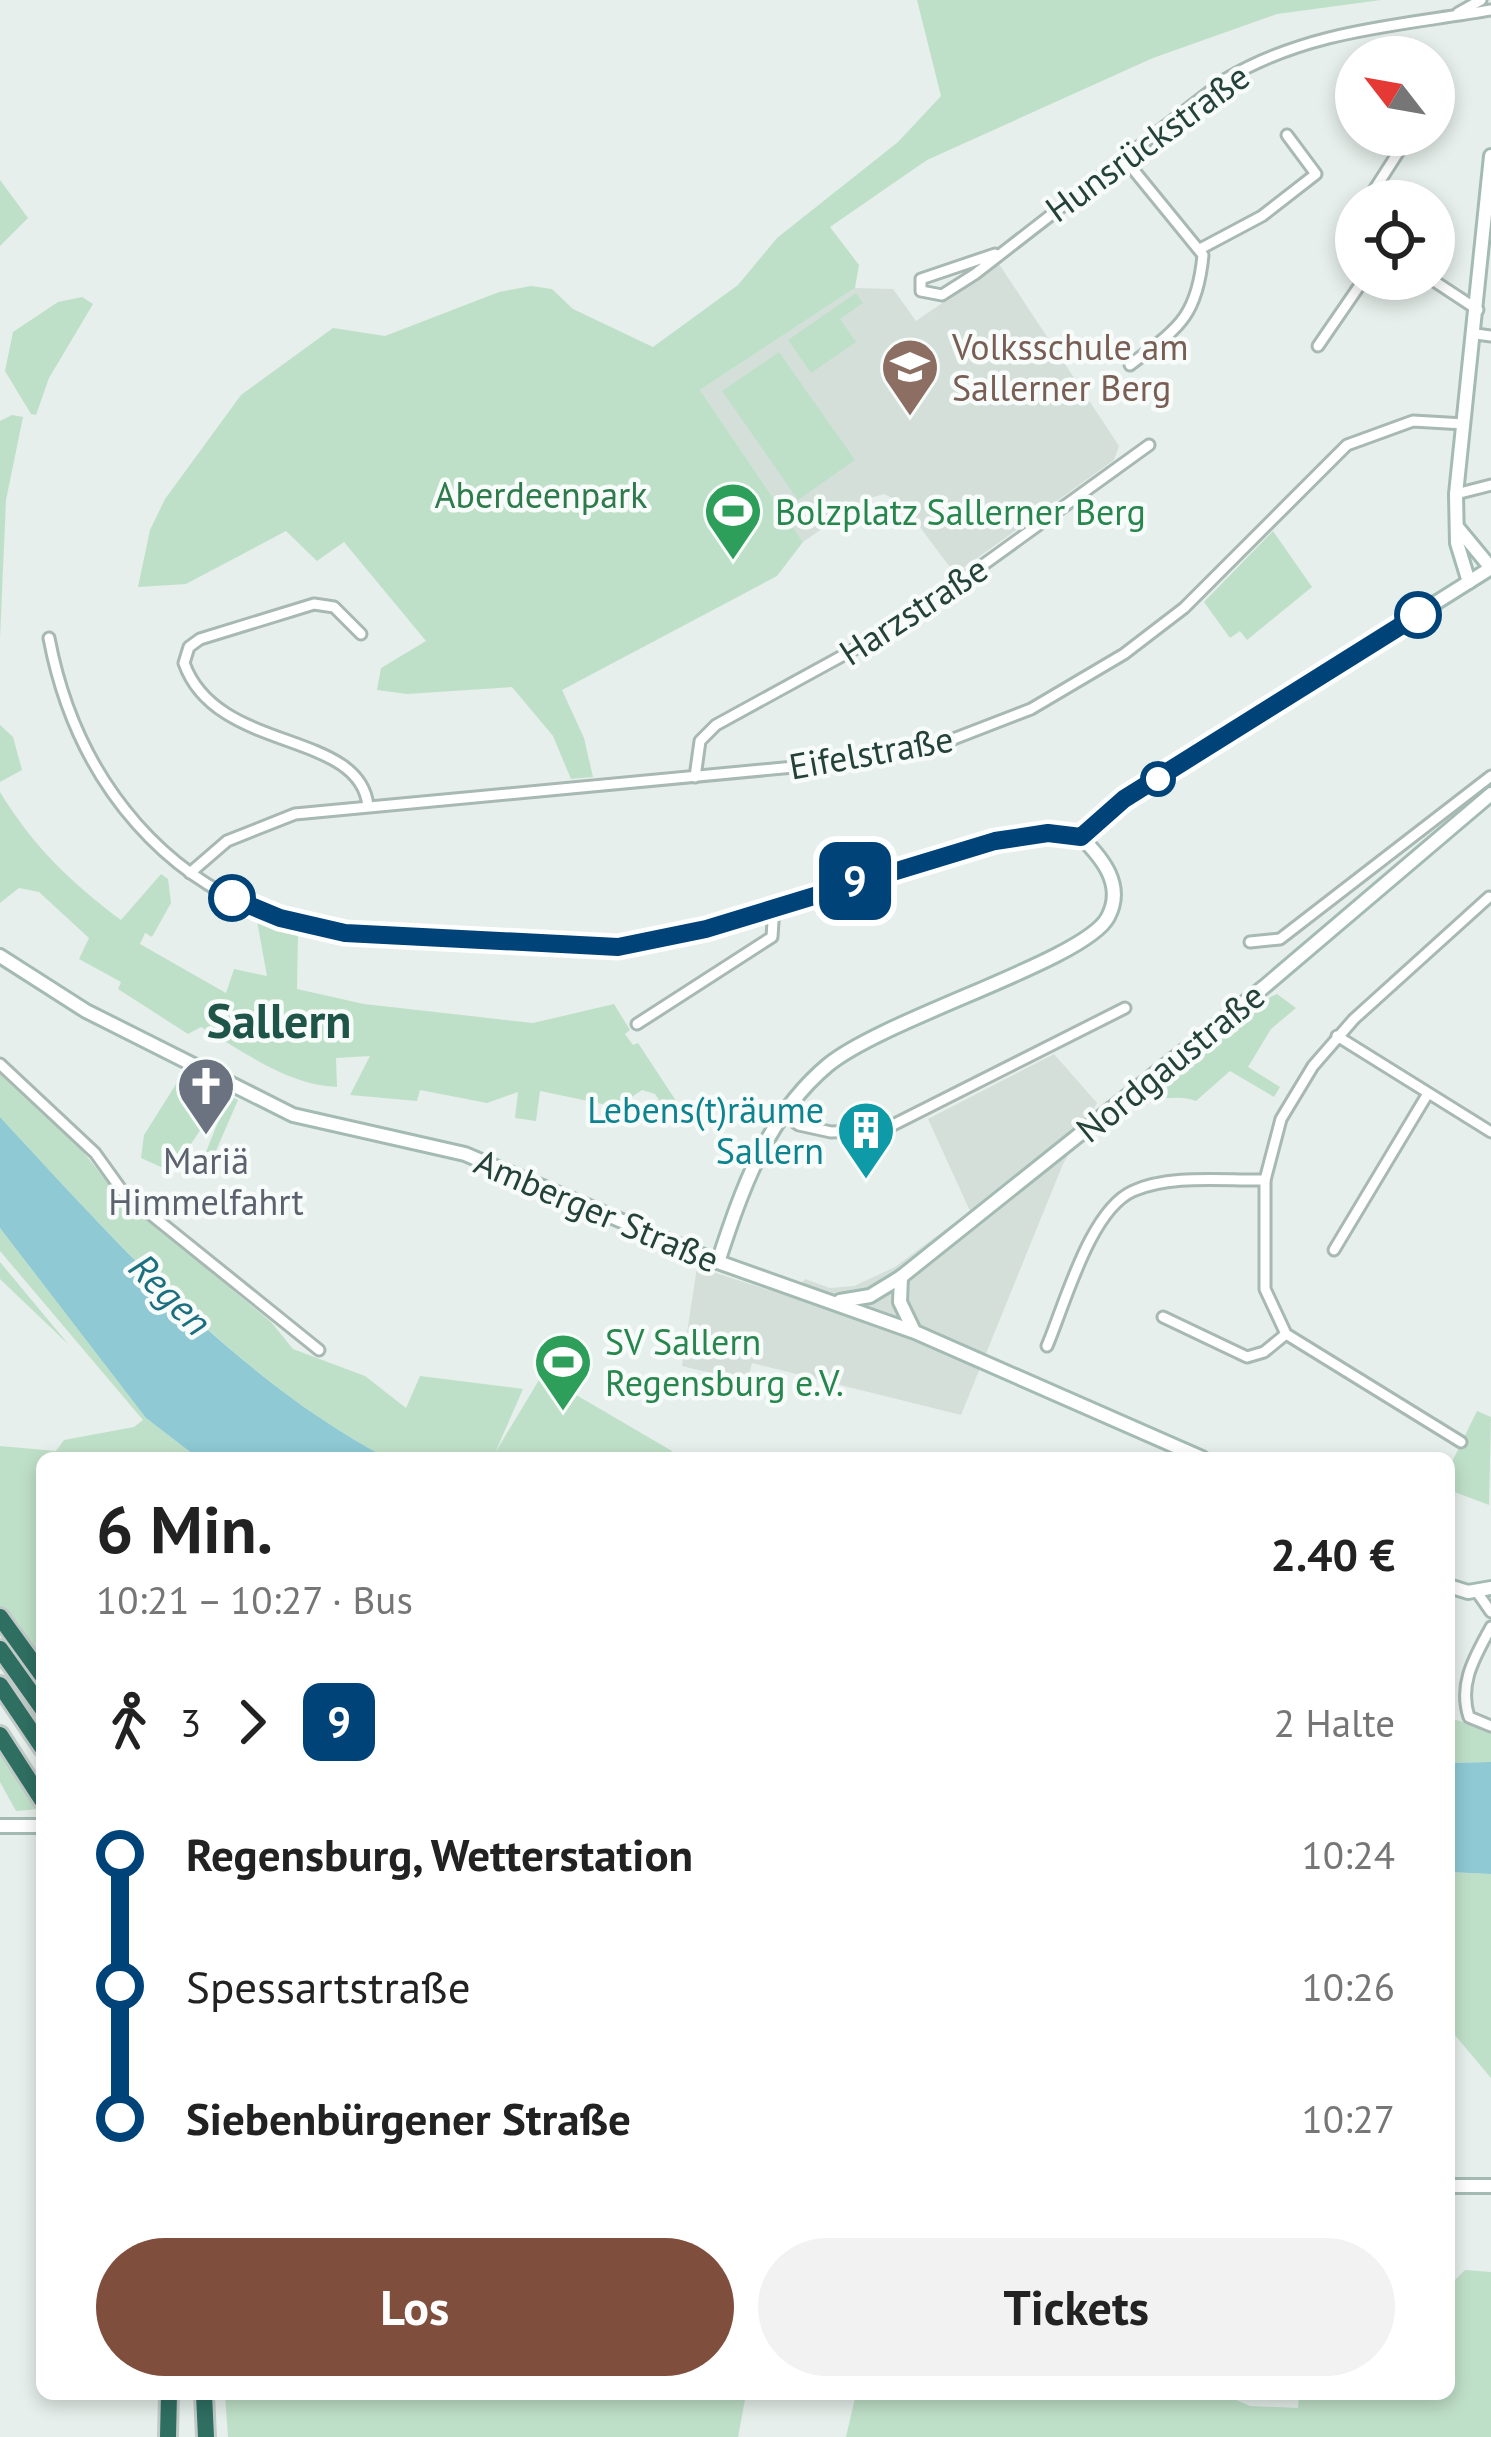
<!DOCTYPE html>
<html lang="de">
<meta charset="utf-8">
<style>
:root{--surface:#fff;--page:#f2f2f2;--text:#222;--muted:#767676;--accent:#804e3d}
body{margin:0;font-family:"PT Sans",sans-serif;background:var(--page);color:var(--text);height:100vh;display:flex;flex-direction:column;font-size:45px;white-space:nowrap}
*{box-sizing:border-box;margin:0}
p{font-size:39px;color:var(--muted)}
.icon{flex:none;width:66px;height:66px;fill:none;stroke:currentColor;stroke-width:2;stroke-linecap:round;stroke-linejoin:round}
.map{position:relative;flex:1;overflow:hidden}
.side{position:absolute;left:36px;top:1452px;width:1419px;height:948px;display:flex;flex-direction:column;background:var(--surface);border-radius:18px;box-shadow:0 6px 18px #0003}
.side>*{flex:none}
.badge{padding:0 24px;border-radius:18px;font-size:42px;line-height:78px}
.needle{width:78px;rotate:301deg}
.tools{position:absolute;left:1335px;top:36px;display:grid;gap:24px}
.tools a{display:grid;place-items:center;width:120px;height:120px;border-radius:50%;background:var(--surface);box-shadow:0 6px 18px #0003;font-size:60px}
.map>.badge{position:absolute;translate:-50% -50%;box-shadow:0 0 0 6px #fff}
.legs{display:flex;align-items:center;gap:18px;height:132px;padding:0 60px;font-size:39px}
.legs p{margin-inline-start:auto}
.summary{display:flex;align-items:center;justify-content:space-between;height:204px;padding:0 60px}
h1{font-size:66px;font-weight:800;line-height:90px}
.primary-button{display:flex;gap:24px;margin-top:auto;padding:24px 60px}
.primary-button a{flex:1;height:138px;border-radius:72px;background:var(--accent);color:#fff;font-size:48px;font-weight:800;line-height:138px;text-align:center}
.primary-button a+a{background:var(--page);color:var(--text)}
ul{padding:0 60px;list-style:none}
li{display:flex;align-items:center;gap:42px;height:132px;font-size:45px}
li i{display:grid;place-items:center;width:18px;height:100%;margin:0 15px;background:currentColor}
li i::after{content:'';width:30px;height:30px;margin:-15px;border:9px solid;border-radius:50%;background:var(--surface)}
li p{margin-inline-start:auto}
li:first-child i{background:linear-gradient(#0000 50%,currentColor 0)}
li:last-child i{background:linear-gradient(currentColor 50%,#0000 0)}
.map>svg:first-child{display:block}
</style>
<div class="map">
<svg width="1491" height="2437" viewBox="0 0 1491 2437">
<rect width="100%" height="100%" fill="#e6efeb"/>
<!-- built -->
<g fill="#d4dfda">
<path d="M999,264L1119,446L1114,460L955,574L902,503L884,494L863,500L803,542L700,390L855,288L893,289L916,321Z"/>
<path d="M1054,1054L1097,1103L1063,1164L961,1415L752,1363L747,1382L682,1366L697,1267L791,1297L805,1279L830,1288L854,1286L895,1267L970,1211L928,1119Z"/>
</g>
<!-- green -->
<g fill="#bfe0c8">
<path d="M917,0H1381L1277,14L1153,58L927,160L830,227L859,265L855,288L700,390L803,542L777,576L562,690L584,738L593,777L571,779L553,736L512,687L407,694L377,690L381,668L426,641L344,542L317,561L286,531L186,584L138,587L150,530L165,499L241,395L333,328L385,336L499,292L531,286L552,289L573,309L653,347L738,285L777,238L898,142L941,96Z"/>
<path d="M0,180L28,218L0,246Z"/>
<path d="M856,293L863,303L840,319L856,342L811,373L788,340Z"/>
<path d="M82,297L93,304L49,378L36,415L31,414L5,371L13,332L58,302Z"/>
<path d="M779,352L855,460L798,500L722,391Z"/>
<path d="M12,415L23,417L6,500L0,638V421Z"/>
<path d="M1273,531L1312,587L1247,640L1240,631L1230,638L1204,602Z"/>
<path d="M0,725L13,737L22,770L0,782Z"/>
<path d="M0,792C33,846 70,882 121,920L161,874L168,879L171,903L152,937L145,933L140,944L226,993L234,969L267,976L257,921L298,932L297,989L364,1004L533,1023L614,1004L630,1030L625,1034L633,1045L638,1043L688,1119H672L655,1094L642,1090L617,1107L540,1091L536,1121L515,1118L518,1092L487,1103L420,1090L417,1101L350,1095L370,1056L336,1058L337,1087C287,1085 243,1051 201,1027L188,1034L118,989L121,982L79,959L89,938L39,892L19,888L0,903Z"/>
<path d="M1277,994L1296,1008L1271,1029L1248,1067L1280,1087L1274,1097L1230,1071L1196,1101C1178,1093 1161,1103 1146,1094L1256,1004Z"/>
<path d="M0,1071L76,1143L117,1194L271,1322L293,1349L365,1376L406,1408L420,1376L523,1389L495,1453L542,1375L672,1451L668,1458H387C243,1384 109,1235 0,1117Z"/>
<path d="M183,1073L238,1100L215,1153L206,1152L218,1122L204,1114L199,1123L203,1126L172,1172L141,1158L144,1135Z"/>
<path d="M0,1228L146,1418L198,1458H42V1660L0,1610V1446L56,1451L64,1440L134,1427L143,1420L0,1251Z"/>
<path d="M0,1262L69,1345L0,1279Z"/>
<path d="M1477,1411L1491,1417L1489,1505L1449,1490V1468Z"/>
<path d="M1449,1718L1491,1730V1762L1449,1763Z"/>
<path d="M0,1749L40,1809L16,1811L0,1782Z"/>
<path d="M1449,1872L1491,1874V2078L1449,2028Z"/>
<path d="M1465,2270L1491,2272V2437H846L856,2394H1223L1250,2406L1298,2408L1299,2394H1449V2286Z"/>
<path d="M225,2394H746L738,2437H228Z"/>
</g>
<!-- water -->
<g fill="#8ec9d4">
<path d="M0,1117C112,1238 239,1381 387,1458H198L146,1418L0,1228Z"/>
<path d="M1491,1762V1874L1449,1872V1763Z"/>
</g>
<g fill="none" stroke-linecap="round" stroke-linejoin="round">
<defs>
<g id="street">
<path d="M1458,13L1481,0"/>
<path d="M1123,157L1203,255C1197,318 1178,328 1130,365"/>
<path d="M1367,201L1401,148"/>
<path d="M1356,218V232"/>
<path d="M1200,249L1262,216L1316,174L1287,135"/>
<path d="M995,254L921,279V291L942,295L975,274L1226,79C1309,30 1397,26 1491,10"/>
<path d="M1431,279L1478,310"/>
<path d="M1476,334L1491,336"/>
<path d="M1318,346L1364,279"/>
<path d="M1456,494L1491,485"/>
<path d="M361,634L334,607L314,604L200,639L189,647L184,663C216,754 360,729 368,806"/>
<path d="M49,638C76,780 168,896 315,927C365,938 417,938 469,941C535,945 602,953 668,939C791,913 960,821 1081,837"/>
<path d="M695,777L700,741L716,725L904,622L1149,445"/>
<path d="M190,873L227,841L295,814L858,761L943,743L1031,709L1124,654L1184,608L1347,445L1413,421L1464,424"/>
<path d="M1250,942L1280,939L1491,776"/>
<path d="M637,1024L772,937L774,906"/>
<path d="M1337,1036L1491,1132"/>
<path d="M0,1064L95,1153L123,1192L319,1350"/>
<path d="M783,1114L799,1125L831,1132L883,1130L1125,1008"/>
<path d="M1334,1250L1427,1095"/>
<path d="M1163,1317L1247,1357L1264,1352L1286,1334"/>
<path d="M1047,1346C1065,1304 1090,1210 1133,1191C1171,1174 1224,1181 1265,1180"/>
<path d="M1461,1442L1286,1334L1265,1289V1180L1281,1119L1313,1066L1354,1019L1489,897"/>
<path d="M1477,1592L1491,1612"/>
<path d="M1491,1627C1475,1657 1458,1683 1469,1717L1491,1726"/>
</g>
<g id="secondary">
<path d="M1458,528L1491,568"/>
<path d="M1469,582L1457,543L1456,494L1491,156"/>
<path d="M0,956L86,1011L293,1115L465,1154L718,1262L915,1332L1202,1458"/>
<path d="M718,1262C742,1189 767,1116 828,1065C885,1018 1086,960 1108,917C1125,885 1102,858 1081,837L1103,812L1491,568"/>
<path d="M901,1277L900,1302L914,1331"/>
<path d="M840,1301L870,1296L901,1277L1264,987L1491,794"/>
<path d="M1449,1586L1468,1592L1491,1588"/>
<path d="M0,1826H42"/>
<path d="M1449,2186H1491"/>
</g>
<g id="highway">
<path d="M0,1617L42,1675"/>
<path d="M0,1649L42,1708"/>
<path d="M0,1685L42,1747"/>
<path d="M0,1735L42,1800"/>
<path d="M204,2394L206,2437"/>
<path d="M168,2437L169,2394"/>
</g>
</defs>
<!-- street casing -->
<use href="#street" stroke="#a8b8b2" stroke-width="15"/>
<!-- secondary casing -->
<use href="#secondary" stroke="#a4bbb3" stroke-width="18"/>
<!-- highway casing -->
<use href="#highway" stroke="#c2cac8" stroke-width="22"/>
<!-- street -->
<use href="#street" stroke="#fff" stroke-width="9"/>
<!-- secondary -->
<use href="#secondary" stroke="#fff" stroke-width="12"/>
<!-- highway -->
<use href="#highway" stroke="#2f6f62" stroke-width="16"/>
</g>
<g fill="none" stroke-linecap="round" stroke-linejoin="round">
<defs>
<path id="line-1" d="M232,898L280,918L345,933L618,947L706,929L995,841L1048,833L1081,837L1124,799L1418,615"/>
</defs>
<!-- line-1 casing -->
<use href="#line-1" stroke="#fff" stroke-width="27"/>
<!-- line-1 -->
<use href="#line-1" stroke="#004379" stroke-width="18"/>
</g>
<!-- icons -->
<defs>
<symbol id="school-pin" viewBox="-11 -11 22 30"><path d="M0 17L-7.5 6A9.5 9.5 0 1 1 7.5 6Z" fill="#8d6e63" stroke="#f7fbf9"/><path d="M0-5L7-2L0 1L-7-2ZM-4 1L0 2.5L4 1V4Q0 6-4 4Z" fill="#fff"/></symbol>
<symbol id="stadium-pin" viewBox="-11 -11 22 30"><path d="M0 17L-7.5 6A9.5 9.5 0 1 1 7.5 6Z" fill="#2e9e5b" stroke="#f7fbf9"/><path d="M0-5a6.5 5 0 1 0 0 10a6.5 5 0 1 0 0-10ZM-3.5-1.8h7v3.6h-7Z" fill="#fff"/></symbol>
<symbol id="church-pin" viewBox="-11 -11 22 30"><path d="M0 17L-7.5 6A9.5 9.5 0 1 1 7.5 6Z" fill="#6b7280" stroke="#f7fbf9"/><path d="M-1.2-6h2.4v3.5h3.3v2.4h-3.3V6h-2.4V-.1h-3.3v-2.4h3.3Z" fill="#fff"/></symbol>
<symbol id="building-pin" viewBox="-11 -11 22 30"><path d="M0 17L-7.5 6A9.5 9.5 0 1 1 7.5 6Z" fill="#0f9aa8" stroke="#f7fbf9"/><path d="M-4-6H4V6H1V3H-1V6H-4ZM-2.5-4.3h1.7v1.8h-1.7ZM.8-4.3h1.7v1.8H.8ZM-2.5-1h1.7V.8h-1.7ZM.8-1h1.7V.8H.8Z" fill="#fff"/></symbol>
</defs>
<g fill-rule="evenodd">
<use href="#school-pin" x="877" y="334" width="66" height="90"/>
<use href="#stadium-pin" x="700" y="478" width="66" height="90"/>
<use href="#church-pin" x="173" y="1053" width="66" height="90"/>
<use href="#building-pin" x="833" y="1097" width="66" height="90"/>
<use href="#stadium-pin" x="530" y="1329" width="66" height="90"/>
</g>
<!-- markers -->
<g fill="#fff" stroke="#004379" stroke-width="6">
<circle cx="1418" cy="615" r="21"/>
<circle cx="1158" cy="779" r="15"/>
<circle cx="232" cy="898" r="21"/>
</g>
<g text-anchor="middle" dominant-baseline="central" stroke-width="9" stroke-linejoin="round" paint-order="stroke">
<!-- street labels -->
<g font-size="36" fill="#24423a" stroke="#f7fbf9">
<text transform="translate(1147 142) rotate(-36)">Hunsrückstraße</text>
<text transform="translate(913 610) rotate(-33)">Harzstraße</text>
<text transform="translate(871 752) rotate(-10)">Eifelstraße</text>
<text transform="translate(1170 1062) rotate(-39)">Nordgaustraße</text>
<text transform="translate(597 1210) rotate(23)">Amberger Straße</text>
</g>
<!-- education labels -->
<g font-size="36" fill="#785e54" stroke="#f7fbf9" text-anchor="start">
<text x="952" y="346">Volksschule am<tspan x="952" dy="41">Sallerner Berg</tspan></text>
</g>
<!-- park labels -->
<g font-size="36" fill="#2d7a4b" stroke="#f7fbf9">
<text x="541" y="494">Aberdeenpark</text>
</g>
<!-- leisure labels -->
<g font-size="36" fill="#27864d" stroke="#f7fbf9" text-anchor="start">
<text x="775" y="511">Bolzplatz Sallerner Berg</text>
<text x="605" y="1341">SV Sallern<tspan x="605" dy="41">Regensburg e.V.</tspan></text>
</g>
<!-- culture labels -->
<g font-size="36" fill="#0d838f" stroke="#f7fbf9" text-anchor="end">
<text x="824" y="1109">Lebens(t)räume<tspan x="824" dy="41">Sallern</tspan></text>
</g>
<!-- worship labels -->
<g font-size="36" fill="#5b616d" stroke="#f7fbf9">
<text x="206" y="1160">Mariä<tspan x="206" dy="41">Himmelfahrt</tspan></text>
</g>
<!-- water labels -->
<g font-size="39" font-style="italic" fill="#1c6f80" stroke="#f7fbf9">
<text transform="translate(171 1294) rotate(45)">Regen</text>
</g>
<!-- district labels -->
<g font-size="48" font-weight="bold" fill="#1f5548" stroke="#f7fbf9">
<text x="279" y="1020">Sallern</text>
</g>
</g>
</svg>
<div class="tools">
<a><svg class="needle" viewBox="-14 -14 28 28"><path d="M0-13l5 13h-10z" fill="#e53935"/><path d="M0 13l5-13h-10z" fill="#767676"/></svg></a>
<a><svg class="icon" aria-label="locate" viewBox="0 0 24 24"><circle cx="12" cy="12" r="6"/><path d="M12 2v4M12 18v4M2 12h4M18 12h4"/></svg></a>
</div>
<b class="badge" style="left:855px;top:881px;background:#004379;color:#fff">9</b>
<section class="side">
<div class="summary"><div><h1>6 Min.</h1><p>10:21 – 10:27 · Bus</p></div><b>2.40 €</b></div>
<div class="legs"><svg class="icon" aria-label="walk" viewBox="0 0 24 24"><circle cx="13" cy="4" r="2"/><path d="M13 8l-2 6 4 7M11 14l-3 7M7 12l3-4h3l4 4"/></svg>3<svg class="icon" aria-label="forward" viewBox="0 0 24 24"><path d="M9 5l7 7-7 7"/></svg><b class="badge" style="background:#004379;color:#fff">9</b><p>2 Halte</p></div>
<ul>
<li><i style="color:#004379"></i><b>Regensburg, Wetterstation</b><p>10:24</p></li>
<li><i style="color:#004379"></i><span>Spessartstraße</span><p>10:26</p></li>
<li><i style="color:#004379"></i><b>Siebenbürgener Straße</b><p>10:27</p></li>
</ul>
<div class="primary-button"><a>Los</a><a>Tickets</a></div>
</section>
</div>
